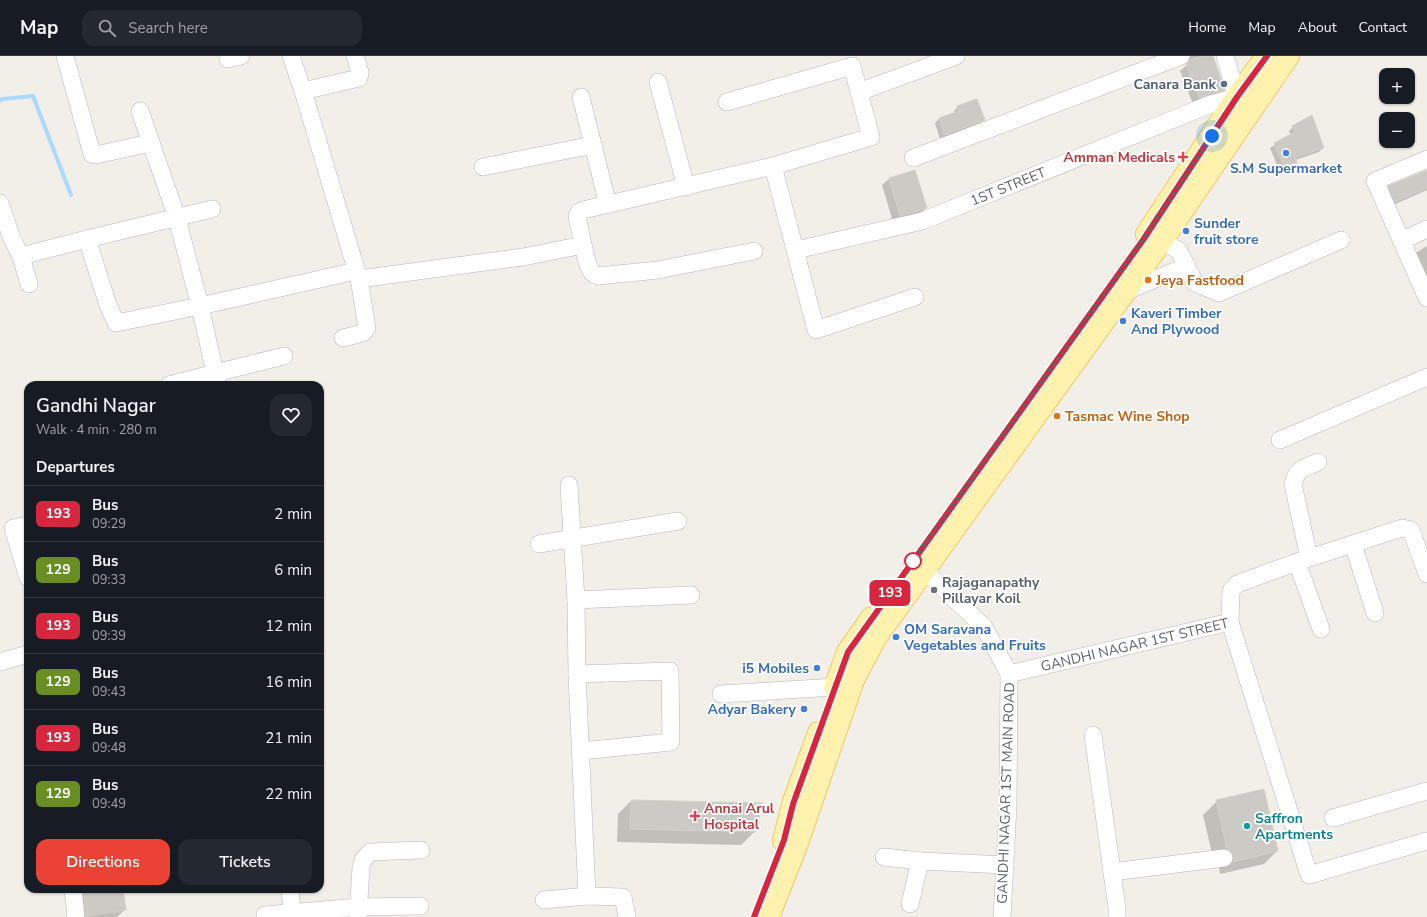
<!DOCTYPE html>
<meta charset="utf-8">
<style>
:root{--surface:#171b24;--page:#242831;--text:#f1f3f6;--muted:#9ea1a6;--line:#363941;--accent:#ea4335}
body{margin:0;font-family:"Nunito Sans",sans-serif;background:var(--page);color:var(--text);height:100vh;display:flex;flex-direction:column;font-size:15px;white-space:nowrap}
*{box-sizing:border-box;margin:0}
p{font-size:13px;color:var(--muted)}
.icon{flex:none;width:22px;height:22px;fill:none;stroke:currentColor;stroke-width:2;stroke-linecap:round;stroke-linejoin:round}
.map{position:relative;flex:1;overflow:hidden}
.details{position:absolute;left:24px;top:325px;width:300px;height:512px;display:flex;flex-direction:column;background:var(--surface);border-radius:12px;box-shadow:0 1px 3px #0004}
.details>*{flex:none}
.badge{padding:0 8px;border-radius:6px;font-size:14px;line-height:26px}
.tools{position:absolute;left:1379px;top:12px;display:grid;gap:8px}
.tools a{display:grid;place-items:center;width:36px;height:36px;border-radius:8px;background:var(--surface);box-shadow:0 1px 3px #0004;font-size:20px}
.you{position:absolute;width:20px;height:20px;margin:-10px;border:3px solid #fff;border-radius:50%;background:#1a73e8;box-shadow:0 0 0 6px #1a73e833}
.map>.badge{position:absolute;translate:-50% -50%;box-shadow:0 0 0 2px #fff}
h2{padding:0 12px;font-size:15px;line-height:36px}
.round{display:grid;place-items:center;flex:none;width:42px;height:42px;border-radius:12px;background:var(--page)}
.overview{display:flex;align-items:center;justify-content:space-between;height:68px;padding:0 12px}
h1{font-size:19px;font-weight:600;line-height:30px}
.primary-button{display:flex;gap:8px;margin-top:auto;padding:8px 12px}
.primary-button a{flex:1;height:46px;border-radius:12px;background:var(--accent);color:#fff;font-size:16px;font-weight:600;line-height:46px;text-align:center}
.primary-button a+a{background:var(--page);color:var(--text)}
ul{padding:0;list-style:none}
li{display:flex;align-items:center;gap:12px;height:56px;padding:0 12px;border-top:1px solid var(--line)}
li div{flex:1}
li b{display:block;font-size:15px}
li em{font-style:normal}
li .badge{min-width:44px;font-weight:700;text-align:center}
header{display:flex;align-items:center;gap:24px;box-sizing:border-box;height:56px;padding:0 20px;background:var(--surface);border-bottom:1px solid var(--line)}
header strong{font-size:19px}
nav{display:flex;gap:22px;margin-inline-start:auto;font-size:14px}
.search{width:280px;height:36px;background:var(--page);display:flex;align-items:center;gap:10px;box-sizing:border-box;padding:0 14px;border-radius:12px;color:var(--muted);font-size:15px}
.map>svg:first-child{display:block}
</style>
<header>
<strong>Map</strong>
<div class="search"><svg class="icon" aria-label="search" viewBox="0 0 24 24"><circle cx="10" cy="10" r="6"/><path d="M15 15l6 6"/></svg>Search here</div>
<nav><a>Home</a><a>Map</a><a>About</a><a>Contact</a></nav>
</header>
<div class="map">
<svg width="1427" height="861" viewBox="0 0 1427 861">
<rect width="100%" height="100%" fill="#f1efe8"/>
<!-- shadow -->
<g fill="#0003">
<path d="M1185,0H1212L1223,34L1218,40L1193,48L1180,15L1188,8Z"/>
<path d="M958,51L984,64L979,68L940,83L935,67L939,63L955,58L954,55Z"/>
<path d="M1293,71L1323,92L1319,96L1295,104L1296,106L1292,111L1279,114L1270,92L1291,79L1289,75Z"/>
<path d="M915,115L926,152L919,159L893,166L882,129L889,123Z"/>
<path d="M1427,115V134L1391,150L1385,135L1389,131Z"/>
<path d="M1427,190V231L1414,198Z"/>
<path d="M631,745L754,776L741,789L617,786L618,758Z"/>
<path d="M1217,745L1277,795L1264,808L1220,818L1219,810L1214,806L1203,759Z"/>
<path d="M93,833H122L125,854L117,861H79L77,841L84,834Z"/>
</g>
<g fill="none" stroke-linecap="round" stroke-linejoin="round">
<!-- stream -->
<path stroke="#aadaff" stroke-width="4" d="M0,45L2,43L33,40L71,139"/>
</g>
<!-- building -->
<g fill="#cccac5" stroke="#d6d1c6">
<path d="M1202,0H1213L1225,34L1199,42L1186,9L1190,4Z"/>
<path d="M977,43L985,64L944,79L939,62L959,55L957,50Z"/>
<path d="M1312,59L1324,92L1295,101L1297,107L1284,111L1274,87L1295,76L1292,70Z"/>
<path d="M915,114L927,152L900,160L889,122Z"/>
<path d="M1427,114V132L1395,146L1388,130Z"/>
<path d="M1264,733L1278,795L1233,806L1232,796L1227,793L1216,744Z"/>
<path d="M631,744L763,747L755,776L630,773Z"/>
<path d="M83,833H123L126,854L86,860Z"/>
</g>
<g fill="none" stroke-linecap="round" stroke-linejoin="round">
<defs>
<g id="minor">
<path d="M65,0L92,98L96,99L150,87"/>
<path d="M291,0L303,35"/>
<path d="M1225,0L1237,41L1245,46"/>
<path d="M228,3L241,0"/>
<path d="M658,26L686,131"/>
<path d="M581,41L608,149"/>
<path d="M727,46L852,10L859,36L956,0"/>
<path d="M140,55L177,162L200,250L356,215"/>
<path d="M913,102L1181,0"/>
<path d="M1427,103L1375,125L1427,242"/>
<path d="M773,110L816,274L915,241"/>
<path d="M483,111L593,89"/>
<path d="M0,147L12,183L21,200L87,183L108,249L116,267L200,250L215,317L284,300"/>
<path d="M87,183L212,153"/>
<path d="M1162,184L1179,195L1195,227L1219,237L1341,184"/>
<path d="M1401,185L1427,173"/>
<path d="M583,189C586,199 587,218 598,220L658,214L754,195"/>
<path id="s1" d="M796,194L922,165L1211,48L1237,41"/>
<path d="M21,200L29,228"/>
<path d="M359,223L523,201L583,189L577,160L579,156L583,154L773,110L871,81L859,36"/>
<path d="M1124,236L1187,210"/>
<path d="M343,282L363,277L367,272L359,223L303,35L359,22L360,16L355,0"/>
<path d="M169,329L215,317L218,329"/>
<path d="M1280,384L1427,321"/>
<path d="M569,429L576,544L577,618L587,840"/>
<path d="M28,469L13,472L28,522"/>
<path d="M539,488L678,465"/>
<path d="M1353,488L1375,557"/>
<path d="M1309,502L1293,428C1297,412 1304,412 1318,406"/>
<path d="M912,506L925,515L984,571L1009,618L1008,750L1002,861"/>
<path d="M1297,506L1321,573"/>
<path d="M1427,518L1411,474L1402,472L1297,506L1237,528L1231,535L1230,566L1309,819L1427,785"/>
<path d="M576,544L691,539"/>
<path d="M0,606L28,598"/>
<path d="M577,618L670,615L671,686L581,695"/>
<path id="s2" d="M1009,618L1230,566"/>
<path d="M721,638L835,631"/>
<path d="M1093,679L1117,852V861"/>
<path d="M1333,762L1427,735"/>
<path d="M884,801L920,805"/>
<path d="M1112,816L1224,802"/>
<path d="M73,833L76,861"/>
<path d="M290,833L292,856"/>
<path d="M544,844L587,840L623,841L627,861"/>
<path d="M910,848L920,805L1005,809"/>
<path d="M265,859L358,851L420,850"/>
<path d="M358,861L361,811L363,804L370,796L421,794"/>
</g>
<g id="major">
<path d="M1147,178L1237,41L1267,0"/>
<path d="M835,632L848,596L872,562"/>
<path d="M784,785L793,748L819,677"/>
<path d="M768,861L797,787L853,624L875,582L1162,184L1288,0"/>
</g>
</defs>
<!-- minor casing -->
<use href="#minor" stroke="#b5b8bc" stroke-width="18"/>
<!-- major casing -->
<use href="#major" stroke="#f2c960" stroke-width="24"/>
<!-- minor -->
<use href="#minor" stroke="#fff" stroke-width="17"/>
<!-- major -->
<use href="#major" stroke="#fff2af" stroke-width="22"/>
</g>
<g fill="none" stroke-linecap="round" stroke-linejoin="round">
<defs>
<path id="line" d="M754,861L784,784L793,748L848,596L1143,184L1237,41L1267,0"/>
</defs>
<!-- line casing -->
<use href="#line" stroke="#fff" stroke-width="9"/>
<!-- line -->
<use href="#line" stroke="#d7263d" stroke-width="6"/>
<!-- walk -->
<path stroke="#5f6368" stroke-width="4" stroke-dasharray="0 7.2" d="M913,505L912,506L1143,184L1212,80"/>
</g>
<!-- markers -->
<circle fill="#5c6f8a" stroke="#fff" stroke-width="1.5" cx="1224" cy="28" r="4"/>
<g fill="#3f7fe0" stroke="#fff" stroke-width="1.5">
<circle cx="1286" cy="97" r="4"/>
<circle cx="1186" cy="175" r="4"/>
<circle cx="1123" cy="265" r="4"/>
<circle cx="896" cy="581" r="4"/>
<circle cx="817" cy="612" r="4"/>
<circle cx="804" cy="653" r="4"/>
</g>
<g fill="#e0444e" stroke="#fff" stroke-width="1.5">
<path d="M1181 95h4v4h4v4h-4v4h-4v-4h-4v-4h4z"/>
<path d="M693 754h4v4h4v4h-4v4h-4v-4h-4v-4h4z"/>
</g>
<g fill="#e8710a" stroke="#fff" stroke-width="1.5">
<circle cx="1148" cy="224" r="4"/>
<circle cx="1057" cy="360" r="4"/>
</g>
<circle fill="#fff" stroke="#d7263d" stroke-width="2" cx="913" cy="505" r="8"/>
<circle fill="#6b7280" stroke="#fff" stroke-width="1.5" cx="934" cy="534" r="4"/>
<circle fill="#0f9aa8" stroke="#fff" stroke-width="1.5" cx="1247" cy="770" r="4"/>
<g text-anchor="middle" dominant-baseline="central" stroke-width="3.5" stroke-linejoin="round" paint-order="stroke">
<!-- service labels -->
<g font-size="14" font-weight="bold" fill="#4e5e75" stroke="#fff" text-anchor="end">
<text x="1216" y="28">Canara Bank</text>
</g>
<!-- health labels -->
<g font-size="14" font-weight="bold" fill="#be3a42" stroke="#fff" text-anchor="end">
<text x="1175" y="101">Amman Medicals</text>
<text x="704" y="752" text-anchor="start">Annai Arul<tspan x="704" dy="16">Hospital</tspan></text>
</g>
<!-- shop labels -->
<g font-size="14" font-weight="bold" fill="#366cbe" stroke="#fff" text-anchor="start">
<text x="1286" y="112" text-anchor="middle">S.M Supermarket</text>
<text x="1194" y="167">Sunder<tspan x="1194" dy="16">fruit store</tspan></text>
<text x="1131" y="257">Kaveri Timber<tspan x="1131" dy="16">And Plywood</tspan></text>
<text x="904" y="573">OM Saravana<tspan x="904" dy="16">Vegetables and Fruits</tspan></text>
<text x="809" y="612" text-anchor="end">i5 Mobiles</text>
<text x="796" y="653" text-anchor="end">Adyar Bakery</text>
</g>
<!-- street labels -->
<g font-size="14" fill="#5f6368" stroke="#fff">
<text stroke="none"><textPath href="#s1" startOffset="222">1ST STREET</textPath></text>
<text stroke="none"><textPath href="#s2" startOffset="129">GANDHI NAGAR 1ST STREET</textPath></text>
<text transform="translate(1006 737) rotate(-88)">GANDHI NAGAR 1ST MAIN ROAD</text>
</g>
<!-- food labels -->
<g font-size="14" font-weight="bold" fill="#c56008" stroke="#fff" text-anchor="start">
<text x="1156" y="224">Jeya Fastfood</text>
<text x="1065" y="360">Tasmac Wine Shop</text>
</g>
<!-- worship labels -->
<g font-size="14" font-weight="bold" fill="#5b616d" stroke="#fff" text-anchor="start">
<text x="942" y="526">Rajaganapathy<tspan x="942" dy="16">Pillayar Koil</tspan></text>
</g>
<!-- culture labels -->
<g font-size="14" font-weight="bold" fill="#0d838f" stroke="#fff" text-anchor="start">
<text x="1255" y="762">Saffron<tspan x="1255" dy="16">Apartments</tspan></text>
</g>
</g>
</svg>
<div class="tools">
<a>+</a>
<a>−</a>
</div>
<div class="you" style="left:1212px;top:80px"></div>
<b class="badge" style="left:890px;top:537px;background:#d7263d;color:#fff">193</b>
<section class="details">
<div class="overview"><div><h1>Gandhi Nagar</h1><p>Walk · 4 min · 280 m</p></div><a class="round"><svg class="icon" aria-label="heart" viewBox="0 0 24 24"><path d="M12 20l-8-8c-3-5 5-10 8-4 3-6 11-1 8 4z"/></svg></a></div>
<h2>Departures</h2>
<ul>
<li><span class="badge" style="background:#d7263d;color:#fff">193</span><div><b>Bus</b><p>09:29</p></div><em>2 min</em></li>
<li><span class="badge" style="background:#6b8e23;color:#fff">129</span><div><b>Bus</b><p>09:33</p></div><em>6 min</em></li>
<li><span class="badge" style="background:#d7263d;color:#fff">193</span><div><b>Bus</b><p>09:39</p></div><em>12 min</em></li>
<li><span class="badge" style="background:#6b8e23;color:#fff">129</span><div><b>Bus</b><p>09:43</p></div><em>16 min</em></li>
<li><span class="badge" style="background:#d7263d;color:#fff">193</span><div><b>Bus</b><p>09:48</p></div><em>21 min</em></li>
<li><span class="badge" style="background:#6b8e23;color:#fff">129</span><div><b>Bus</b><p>09:49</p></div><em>22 min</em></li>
</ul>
<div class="primary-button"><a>Directions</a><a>Tickets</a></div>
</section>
</div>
